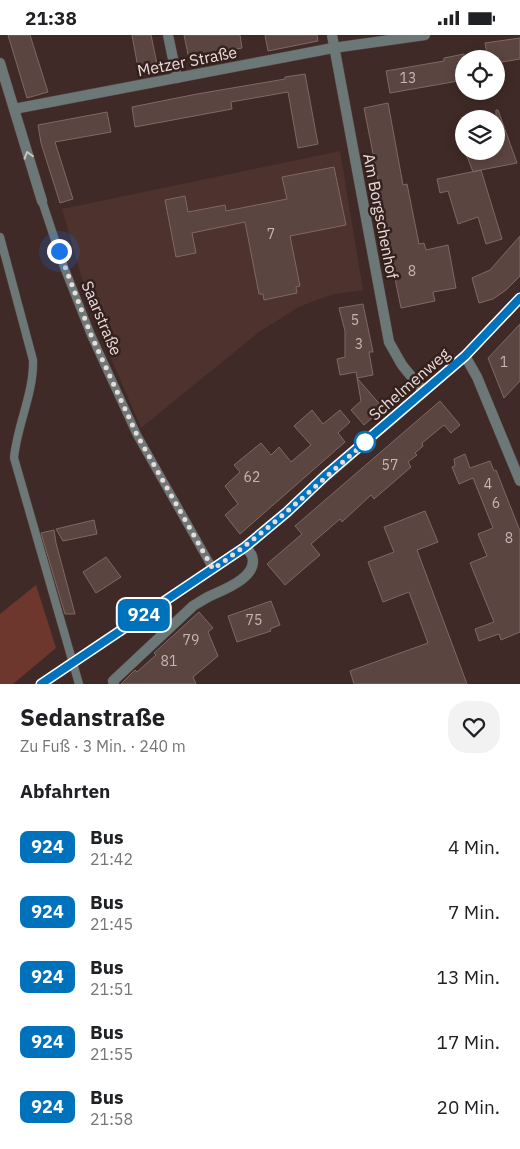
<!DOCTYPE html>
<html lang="de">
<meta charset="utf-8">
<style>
:root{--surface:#fff;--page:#f2f2f2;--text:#202124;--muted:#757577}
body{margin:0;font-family:"IBM Plex Sans",sans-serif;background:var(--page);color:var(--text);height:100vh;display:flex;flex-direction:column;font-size:19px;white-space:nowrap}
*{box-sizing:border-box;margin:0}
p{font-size:16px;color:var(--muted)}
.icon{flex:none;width:28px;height:28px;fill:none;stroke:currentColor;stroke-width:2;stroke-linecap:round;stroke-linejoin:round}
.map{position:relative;height:649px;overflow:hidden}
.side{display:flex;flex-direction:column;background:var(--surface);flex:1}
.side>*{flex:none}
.badge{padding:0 10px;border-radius:8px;font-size:18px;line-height:32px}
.controls{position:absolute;left:455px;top:15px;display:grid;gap:10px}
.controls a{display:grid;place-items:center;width:50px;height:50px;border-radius:50%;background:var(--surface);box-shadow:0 2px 12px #0003;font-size:25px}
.you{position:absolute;width:25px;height:25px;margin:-12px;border:4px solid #fff;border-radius:50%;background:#1a73e8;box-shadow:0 0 0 8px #1a73e833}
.map>.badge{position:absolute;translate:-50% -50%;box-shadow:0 0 0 2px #fff}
h2{padding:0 20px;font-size:19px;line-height:45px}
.round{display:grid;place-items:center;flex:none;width:52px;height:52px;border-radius:20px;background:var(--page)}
.overview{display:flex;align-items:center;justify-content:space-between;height:85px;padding:0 20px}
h1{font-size:24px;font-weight:700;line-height:38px}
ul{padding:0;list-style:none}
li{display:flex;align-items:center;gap:15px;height:65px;padding:0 20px}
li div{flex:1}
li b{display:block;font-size:19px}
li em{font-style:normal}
li .badge{min-width:55px;font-weight:700;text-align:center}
.status{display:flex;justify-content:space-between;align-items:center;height:35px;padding:0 25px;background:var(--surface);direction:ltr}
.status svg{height:14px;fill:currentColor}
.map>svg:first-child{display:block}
</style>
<div class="status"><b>21:38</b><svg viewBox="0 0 49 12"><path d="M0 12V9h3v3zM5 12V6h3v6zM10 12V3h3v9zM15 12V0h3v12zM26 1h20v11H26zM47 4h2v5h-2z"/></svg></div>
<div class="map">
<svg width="520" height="649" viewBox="0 0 520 649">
<rect width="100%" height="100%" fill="#3f2a27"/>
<!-- built -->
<path fill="#4d322e" d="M340,116L363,255L335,259L314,266L299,272L259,297L141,393L92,279L62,174Z"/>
<!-- green -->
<path fill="#6d372d" d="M36,550L56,613L13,649H0V579Z"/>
<!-- building -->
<g fill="#5b4541" stroke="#806864">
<path d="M8,0H30L48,57L27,63Z"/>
<path d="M132,0H151L158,34L139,38Z"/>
<path d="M184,0H240L242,13L207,20L208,25L190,29Z"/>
<path d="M265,0H317L318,6L268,16Z"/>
<path d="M520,3V24L496,28V24H488L485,8Z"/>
<path d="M464,19V45L390,58L386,36L444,26V23Z"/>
<path d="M305,39L318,109L298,113L288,57L231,67L232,74L135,92L132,72L197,59L285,44V42Z"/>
<path d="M388,68L403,150L407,149L419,209L424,208L426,215L448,210L456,253L433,257L435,266L401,273L377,155L380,154L364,73Z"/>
<path d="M496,75H498L517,128L481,135L502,204L486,209L478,182L458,189L448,156L440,158L437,144L481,135L473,137L465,116H496Z"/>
<path d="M107,77L111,97L55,107L73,164L60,168L41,108L38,90Z"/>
<path d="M334,132L346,190L290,201L300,251L296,252L297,258L264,265L263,259H259L245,187L192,198L196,218L176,222L165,165L185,161L188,177L225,170L226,176L287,164L282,142Z"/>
<path d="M520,201V241L506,255L493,264L479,268L472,243L490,235Z"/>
<path d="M363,269L373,317H369L373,340L357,343L383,373L364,390L351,375L361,366L356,337L340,340L337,324L345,322V296L339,273Z"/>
<path d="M520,289V346L504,363L488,323Z"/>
<path d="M440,366L460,390L451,398L444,390L422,408L423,411L415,418L417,420L408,427L411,432L374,464L371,460L342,487L340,484L311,509L320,520L285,550L267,529L302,499L295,491Z"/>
<path d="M312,375L323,389L340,375L350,387L338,398L345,407L240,499L225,480L238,469L225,451L240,437L234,430L261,408L271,420L279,412L291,427L311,410L294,391Z"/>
<path d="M465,419L470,433L490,426L494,436L496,435L520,496V597L501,605L499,599L479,606L475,594L494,587L470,528L487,521L478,499L493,493L473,443L459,449L452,432L455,431L454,424Z"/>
<path d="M425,476L438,507L417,515L467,649H354L350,636L428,608L409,557L383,567L368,527L394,517L384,492Z"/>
<path d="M94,485L97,499L63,506L56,494Z"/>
<path d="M54,495L56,508L75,579H65L41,498Z"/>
<path d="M106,522L121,542L96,558L83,537Z"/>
<path d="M271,566L280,590L270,594L271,596L237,607L228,581Z"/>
<path d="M199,577L213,593L208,597L218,621L193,642L196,649H121L135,635L137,637L156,620L154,618Z"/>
</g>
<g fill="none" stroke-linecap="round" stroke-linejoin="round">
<defs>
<g id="service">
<path d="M42,166L64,232L91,300L137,400L213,534"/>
<path d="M0,202L33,325C34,358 17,390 14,423L79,649"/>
</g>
<g id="minor">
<path d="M168,0L177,43"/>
<path d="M332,0L389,307L402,330L424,357"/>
<path d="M0,28L42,166"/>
<path d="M14,74L333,13L425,0"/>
<path d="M465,321L477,342L520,446"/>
<path d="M114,649L113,646L193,571C198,568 204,564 210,561C223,555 259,542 252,521C251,518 247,514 245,512"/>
</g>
<path id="tertiary" d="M100,609L245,512L287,477L327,440L465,321L520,263"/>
</defs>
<!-- service casing -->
<use href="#service" stroke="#5a4644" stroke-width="9"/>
<!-- minor casing -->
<use href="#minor" stroke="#5a4644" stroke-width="11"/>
<!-- tertiary casing -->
<use href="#tertiary" stroke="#5a4644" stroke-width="11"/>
<!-- service -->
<use href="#service" stroke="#6c7878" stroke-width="8"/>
<!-- minor -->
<use href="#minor" stroke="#6c7878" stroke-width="10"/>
<!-- tertiary -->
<use href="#tertiary" stroke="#6c7878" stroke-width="10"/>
<defs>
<path id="tertiary-bridge" d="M41,649L100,609"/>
</defs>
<!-- tertiary-bridge casing -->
<use href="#tertiary-bridge" stroke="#5a4644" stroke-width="11" stroke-linecap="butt"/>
<!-- tertiary-bridge -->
<use href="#tertiary-bridge" stroke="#6c7878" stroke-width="10"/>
</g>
<!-- one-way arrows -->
<defs><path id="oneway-chevron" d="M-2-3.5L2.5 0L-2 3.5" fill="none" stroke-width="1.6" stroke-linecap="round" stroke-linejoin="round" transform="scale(1.25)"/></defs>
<use stroke="#cac3c2" href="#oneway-chevron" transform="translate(28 120) rotate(-107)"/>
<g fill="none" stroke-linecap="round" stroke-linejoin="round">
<defs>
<path id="line" d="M41,649L245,512L287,477L326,440L465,321L520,263"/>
</defs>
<!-- line casing -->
<use href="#line" stroke="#fff" stroke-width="11"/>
<!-- line -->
<use href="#line" stroke="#0072bc" stroke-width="8"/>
<!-- walk -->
<path stroke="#eadcda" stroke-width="5" stroke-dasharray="0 9" d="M59,216L91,300L137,400L213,534C269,496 317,449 368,405L365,407"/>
</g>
<!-- markers -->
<circle fill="#fff" stroke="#0072bc" stroke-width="2.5" cx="365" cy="407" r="10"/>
<g text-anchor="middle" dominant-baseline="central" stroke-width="5" stroke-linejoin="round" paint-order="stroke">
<!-- number labels -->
<g font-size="14" fill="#c6b6b4">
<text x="408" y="43">13</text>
<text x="271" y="199">7</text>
<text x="412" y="236">8</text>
<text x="355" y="285">5</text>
<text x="359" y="309">3</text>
<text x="504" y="327">1</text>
<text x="390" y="430">57</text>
<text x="252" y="442">62</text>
<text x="488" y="449">4</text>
<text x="496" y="468">6</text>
<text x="509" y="503">8</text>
<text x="254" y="585">75</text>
<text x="191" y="605">79</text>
<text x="169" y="626">81</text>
</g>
<!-- street labels -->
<g font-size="16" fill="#eadcda" stroke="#34211d">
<text transform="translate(187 26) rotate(-11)">Metzer Straße</text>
<text transform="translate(381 181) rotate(79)">Am Borgschenhof</text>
<text transform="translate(102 283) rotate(67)">Saarstraße</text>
<text transform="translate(409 349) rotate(-41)">Schelmenweg</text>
</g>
</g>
</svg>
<div class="controls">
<a><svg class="icon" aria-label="locate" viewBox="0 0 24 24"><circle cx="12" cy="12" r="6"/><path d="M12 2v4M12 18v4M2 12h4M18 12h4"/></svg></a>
<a><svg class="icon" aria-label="layers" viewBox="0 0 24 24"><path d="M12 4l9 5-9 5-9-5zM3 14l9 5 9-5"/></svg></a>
</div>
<div class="you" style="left:59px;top:216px"></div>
<b class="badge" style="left:144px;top:580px;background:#0072bc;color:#fff">924</b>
</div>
<section class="side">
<div class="overview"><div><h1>Sedanstraße</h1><p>Zu Fuß · 3 Min. · 240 m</p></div><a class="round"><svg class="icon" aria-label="heart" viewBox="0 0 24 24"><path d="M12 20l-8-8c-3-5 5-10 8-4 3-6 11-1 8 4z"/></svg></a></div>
<h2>Abfahrten</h2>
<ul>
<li><span class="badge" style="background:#0072bc;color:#fff">924</span><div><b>Bus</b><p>21:42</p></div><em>4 Min.</em></li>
<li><span class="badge" style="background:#0072bc;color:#fff">924</span><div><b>Bus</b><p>21:45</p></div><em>7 Min.</em></li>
<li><span class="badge" style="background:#0072bc;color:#fff">924</span><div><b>Bus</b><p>21:51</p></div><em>13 Min.</em></li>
<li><span class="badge" style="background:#0072bc;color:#fff">924</span><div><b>Bus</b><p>21:55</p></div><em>17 Min.</em></li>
<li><span class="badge" style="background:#0072bc;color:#fff">924</span><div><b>Bus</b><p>21:58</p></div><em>20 Min.</em></li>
</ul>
</section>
